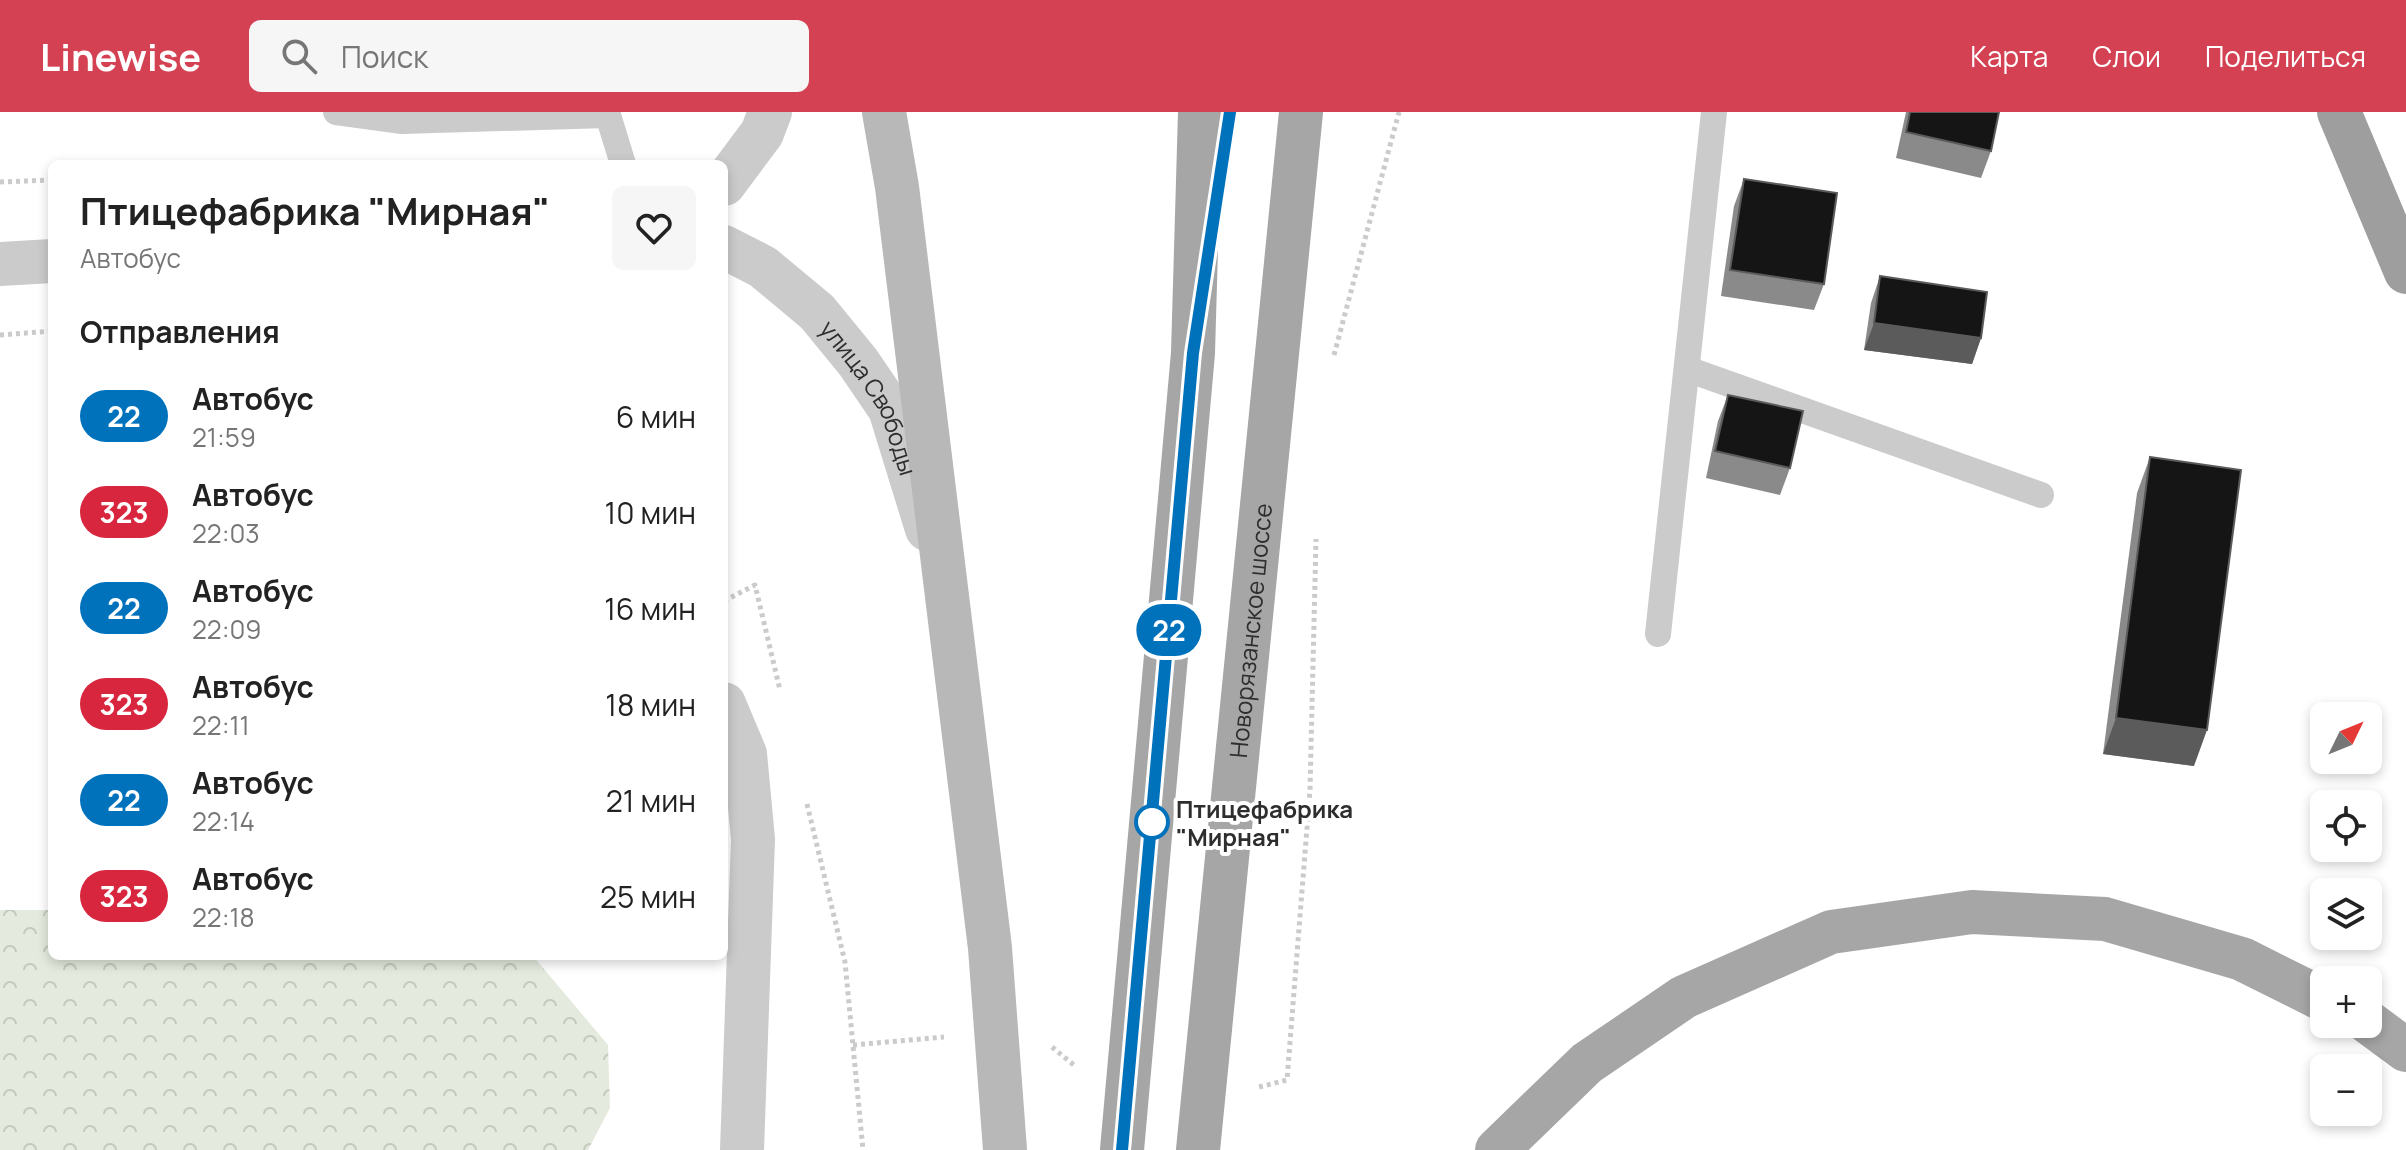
<!DOCTYPE html>
<html lang="ru">
<meta charset="utf-8">
<style>
:root{--surface:#fff;--page:#f6f6f6;--text:#222;--muted:#767676;--accent:#d44153}
body{margin:0;font-family:Manrope,sans-serif;background:var(--page);color:var(--text);height:100vh;display:flex;flex-direction:column;font-size:30px;white-space:nowrap}
*{box-sizing:border-box;margin:0}
p{font-size:26px;color:var(--muted)}
.icon{flex:none;width:44px;height:44px;fill:none;stroke:currentColor;stroke-width:2;stroke-linecap:round;stroke-linejoin:round}
.map{position:relative;flex:1;overflow:hidden}
.sheet{position:absolute;left:48px;top:48px;width:680px;height:800px;display:flex;flex-direction:column;background:var(--surface);border-radius:12px;box-shadow:0 4px 12px #0003}
.sheet>*{flex:none}
.badge{padding:0 16px;border-radius:26px;font-size:28px;line-height:52px}
.needle{width:52px;rotate:47deg}
.buttons{position:absolute;left:2310px;top:590px;display:grid;gap:16px}
.buttons a{display:grid;place-items:center;width:72px;height:72px;border-radius:12px;background:var(--surface);box-shadow:0 4px 12px #0003;font-size:40px}
.map>.badge{position:absolute;translate:-50% -50%;box-shadow:0 0 0 4px #fff}
h2{padding:0 32px;font-size:30px;line-height:72px}
.round{display:grid;place-items:center;flex:none;width:84px;height:84px;border-radius:12px;background:var(--page)}
.head{display:flex;align-items:center;justify-content:space-between;height:136px;padding:0 32px}
h1{font-size:38px;font-weight:700;line-height:60px}
ul{padding:0;list-style:none}
li{display:flex;align-items:center;gap:24px;height:96px;padding:0 32px}
li div{flex:1}
li b{display:block;font-size:30px}
li em{font-style:normal}
li .badge{min-width:88px;font-weight:700;text-align:center}
header{display:flex;align-items:center;gap:48px;box-sizing:border-box;height:112px;padding:0 40px;background:var(--accent);color:#fff}
header strong{font-size:38px}
nav{display:flex;gap:44px;margin-inline-start:auto;font-size:28px}
.search{width:560px;height:72px;background:var(--page);display:flex;align-items:center;gap:20px;box-sizing:border-box;padding:0 28px;border-radius:12px;color:var(--muted);font-size:30px}
.map>svg:first-child{display:block}
</style>
<header>
<strong>Linewise</strong>
<div class="search"><svg class="icon" aria-label="search" viewBox="0 0 24 24"><circle cx="10" cy="10" r="6"/><path d="M15 15l6 6"/></svg>Поиск</div>
<nav><a>Карта</a><a>Слои</a><a>Поделиться</a></nav>
</header>
<div class="map">
<svg width="2406" height="1038" viewBox="0 0 2406 1038">
<defs>
<pattern id="forest-crowns" width="20" height="18" patternUnits="userSpaceOnUse" patternTransform="scale(2)"><rect width="20" height="18" fill="#e4eadd"/><path d="M2 6a3 3 0 1 1 6 0M12 15a3 3 0 1 1 6 0" fill="none" stroke="#c4c9be"/></pattern>
</defs>
<rect width="100%" height="100%" fill="#fff"/>
<!-- forest -->
<path fill="url(#forest-crowns)" d="M0,798H52V844H533L608,933L610,996L588,1038H0Z"/>
<g fill="none" stroke-linecap="round" stroke-linejoin="round">
<!-- path -->
<g stroke="#cbcbcb" stroke-width="5" stroke-dasharray="4 4" stroke-linecap="butt">
<path d="M0,70L52,68"/>
<path d="M0,223L52,219"/>
<path d="M1334,243L1399,0"/>
<path d="M724,489L755,473L780,578"/>
<path d="M807,692L845,850L863,1038"/>
<path d="M853,933L944,925"/>
<path d="M1052,935L1075,954"/>
<path d="M1259,975L1287,968L1310,678L1316,427"/>
</g>
<!-- service -->
<g stroke="#cbcbcb" stroke-width="26">
<path d="M336,0L402,9L608,3"/>
<path d="M607,0L623,52"/>
<path d="M1687,257L2041,383"/>
<path d="M1658,522L1714,0"/>
</g>
<!-- minor -->
<g stroke="#cbcbcb" stroke-width="44">
<path d="M724,72L762,21L770,0"/>
<path id="s1" d="M724,135L763,155L817,200L858,250L890,297L927,417"/>
<path d="M0,152L52,149"/>
<path d="M724,592L745,642L753,727L742,1038"/>
</g>
<!-- secondary -->
<path stroke="#b8b8b8" stroke-width="44" d="M884,0L897,75L990,836L1005,1038"/>
<!-- primary -->
<g stroke="#a6a6a6" stroke-width="44">
<path d="M2368,910L2406,938"/>
<path d="M1122,1038L1193,241L1200,0"/>
<path id="s2" d="M1198,1038L1301,0"/>
<path d="M1497,1038L1587,951L1684,885L1831,820L1972,800L2105,807L2242,847L2324,888"/>
</g>
<!-- trunk -->
<path stroke="#9e9e9e" stroke-width="44" d="M2339,0L2406,160"/>
</g>
<!-- wall -->
<g fill="#8a8a8a">
<path d="M1906,0H1999L1991,39L1981,66L1896,46Z"/>
<path d="M1744,67L1824,172L1814,198L1721,184L1734,94Z"/>
<path d="M1880,164L1981,226L1972,252L1864,238L1871,191Z"/>
<path d="M1728,283L1790,356L1780,383L1706,366L1718,309Z"/>
<path d="M2150,345L2194,654L2103,642L2137,381Z"/>
</g>
<!-- shaded-wall -->
<g fill="#5b5b5b">
<path d="M1874,211L1981,226L1972,252L1864,238Z"/>
<path d="M2116,606L2207,618L2194,654L2103,642Z"/>
</g>
<!-- building -->
<g fill="#151515" stroke="#5b5b5b" stroke-width="2">
<path d="M1910,0H1999L1991,39L1906,20Z"/>
<path d="M1744,67L1837,81L1824,172L1730,158Z"/>
<path d="M1880,164L1987,180L1981,226L1874,211Z"/>
<path d="M1728,283L1803,299L1790,356L1715,339Z"/>
<path d="M2150,345L2241,358L2207,618L2116,606Z"/>
</g>
<g fill="none" stroke-linecap="round" stroke-linejoin="round">
<defs>
<path id="line" d="M1122,1038L1193,241L1230,0"/>
</defs>
<!-- line casing -->
<use href="#line" stroke="#fff" stroke-width="18"/>
<!-- line -->
<use href="#line" stroke="#0072bc" stroke-width="12"/>
</g>
<!-- markers -->
<circle fill="#fff" stroke="#0072bc" stroke-width="4" cx="1152" cy="710" r="16"/>
<g text-anchor="middle" dominant-baseline="central" stroke-width="8" stroke-linejoin="round" paint-order="stroke">
<!-- street labels -->
<g font-size="24" fill="#2e2e2e" stroke="#fff">
<text stroke="none"><textPath href="#s1" startOffset="216">улица Свободы</textPath></text>
<text stroke="none"><textPath href="#s2" startOffset="522">Новорязанское шоссе</textPath></text>
</g>
<!-- stop labels -->
<g font-size="24" font-weight="bold" fill="#2e2e2e" stroke="#fff" text-anchor="start">
<text x="1176" y="696">Птицефабрика<tspan x="1176" dy="28">"Мирная"</tspan></text>
</g>
</g>
</svg>
<div class="buttons">
<a><svg class="needle" viewBox="-14 -14 28 28"><path d="M0-13l5 13h-10z" fill="#e53935"/><path d="M0 13l5-13h-10z" fill="#767676"/></svg></a>
<a><svg class="icon" aria-label="locate" viewBox="0 0 24 24"><circle cx="12" cy="12" r="6"/><path d="M12 2v4M12 18v4M2 12h4M18 12h4"/></svg></a>
<a><svg class="icon" aria-label="layers" viewBox="0 0 24 24"><path d="M12 4l9 5-9 5-9-5zM3 14l9 5 9-5"/></svg></a>
<a>+</a>
<a>−</a>
</div>
<b class="badge" style="left:1169px;top:518px;background:#0072bc;color:#fff">22</b>
<section class="sheet">
<div class="head"><div><h1>Птицефабрика &quot;Мирная&quot;</h1><p>Автобус</p></div><a class="round"><svg class="icon" aria-label="heart" viewBox="0 0 24 24"><path d="M12 20l-8-8c-3-5 5-10 8-4 3-6 11-1 8 4z"/></svg></a></div>
<h2>Отправления</h2>
<ul>
<li><span class="badge" style="background:#0072bc;color:#fff">22</span><div><b>Автобус</b><p>21:59</p></div><em>6 мин</em></li>
<li><span class="badge" style="background:#d7263d;color:#fff">323</span><div><b>Автобус</b><p>22:03</p></div><em>10 мин</em></li>
<li><span class="badge" style="background:#0072bc;color:#fff">22</span><div><b>Автобус</b><p>22:09</p></div><em>16 мин</em></li>
<li><span class="badge" style="background:#d7263d;color:#fff">323</span><div><b>Автобус</b><p>22:11</p></div><em>18 мин</em></li>
<li><span class="badge" style="background:#0072bc;color:#fff">22</span><div><b>Автобус</b><p>22:14</p></div><em>21 мин</em></li>
<li><span class="badge" style="background:#d7263d;color:#fff">323</span><div><b>Автобус</b><p>22:18</p></div><em>25 мин</em></li>
</ul>
</section>
</div>
